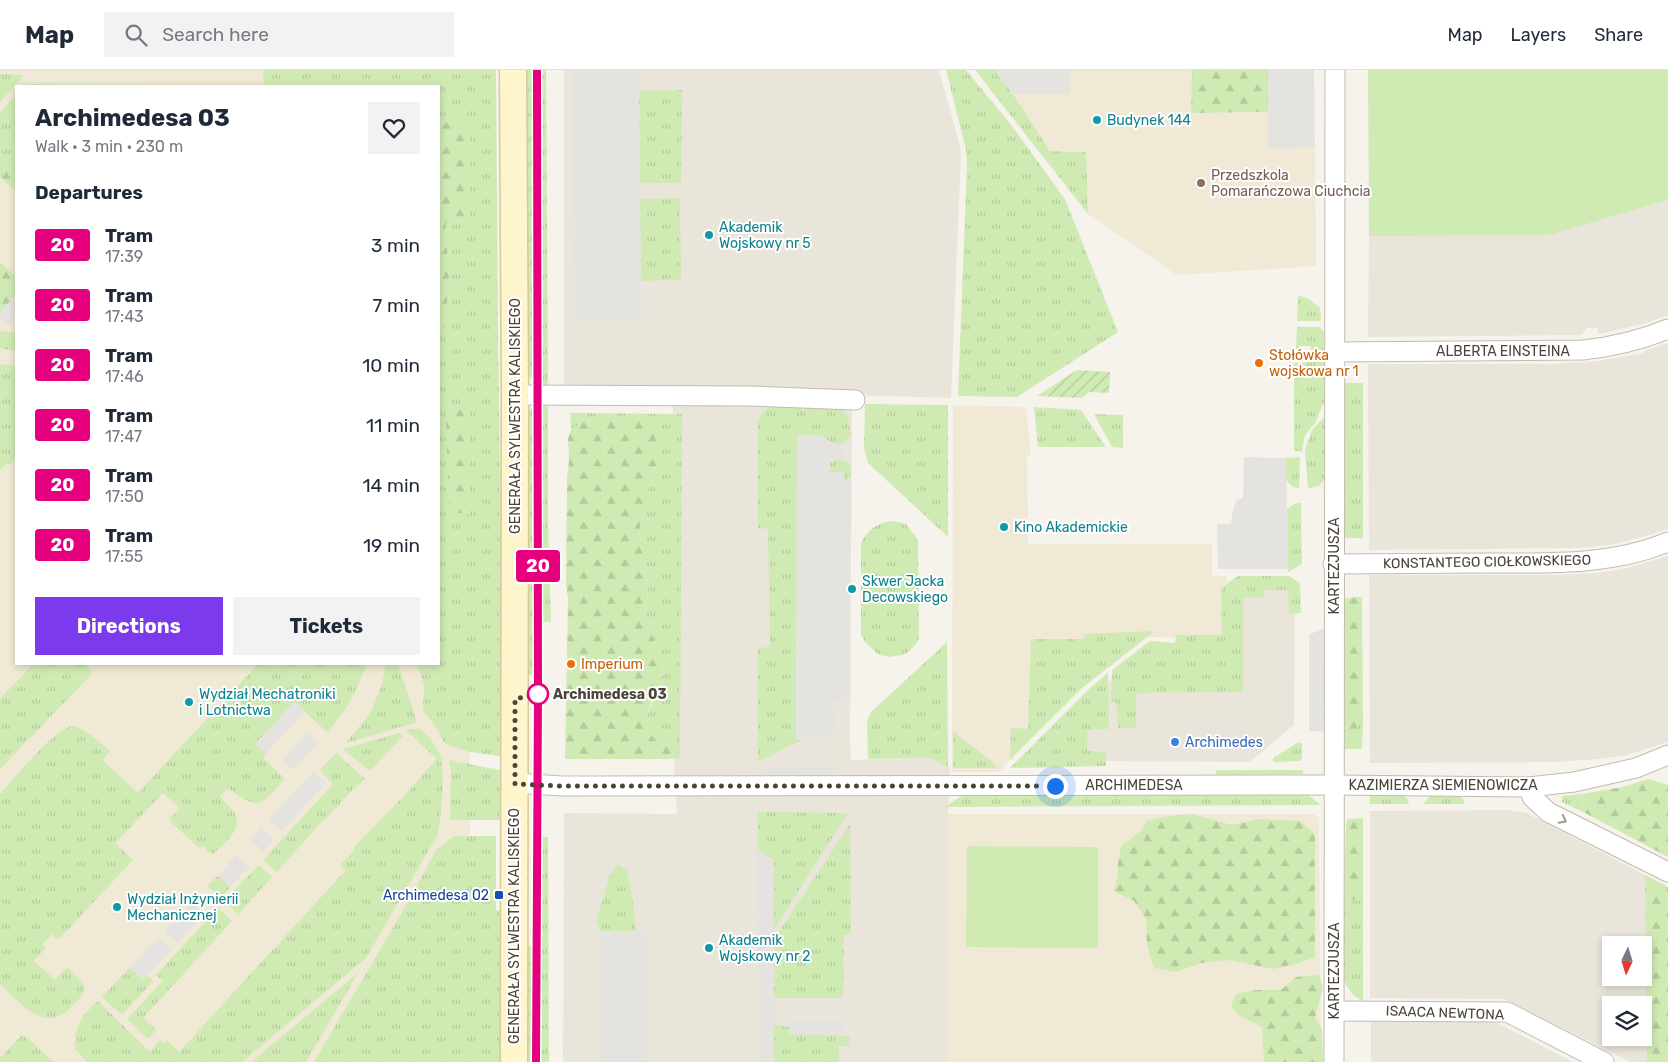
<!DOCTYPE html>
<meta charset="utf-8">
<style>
:root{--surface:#fff;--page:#f2f2f3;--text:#1f2937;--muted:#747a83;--line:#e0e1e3;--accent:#7c3aed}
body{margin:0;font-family:Rubik,sans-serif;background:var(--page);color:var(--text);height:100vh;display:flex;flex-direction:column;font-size:19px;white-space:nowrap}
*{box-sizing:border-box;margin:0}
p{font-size:16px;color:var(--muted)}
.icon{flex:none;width:28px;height:28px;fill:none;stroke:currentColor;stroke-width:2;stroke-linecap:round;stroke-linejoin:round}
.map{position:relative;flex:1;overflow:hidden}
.sheet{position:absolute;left:15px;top:15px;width:425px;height:580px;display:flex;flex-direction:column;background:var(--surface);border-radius:0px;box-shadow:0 2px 8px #0003}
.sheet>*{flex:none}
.badge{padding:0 10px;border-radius:4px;font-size:18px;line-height:32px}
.needle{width:32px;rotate:184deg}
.tools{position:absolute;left:1602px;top:866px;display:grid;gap:10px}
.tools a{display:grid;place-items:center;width:50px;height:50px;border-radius:0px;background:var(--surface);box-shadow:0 2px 8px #0003;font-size:25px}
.you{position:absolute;width:25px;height:25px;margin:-12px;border:4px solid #fff;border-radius:50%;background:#1a73e8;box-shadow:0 0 0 8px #1a73e833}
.map>.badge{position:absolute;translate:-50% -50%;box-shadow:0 0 0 2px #fff}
h2{padding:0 20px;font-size:19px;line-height:45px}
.round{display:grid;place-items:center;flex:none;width:52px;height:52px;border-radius:0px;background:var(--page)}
.head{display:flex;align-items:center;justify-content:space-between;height:85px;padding:0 20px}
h1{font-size:24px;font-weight:700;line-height:38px}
.button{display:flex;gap:10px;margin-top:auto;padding:10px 20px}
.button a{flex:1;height:58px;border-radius:0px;background:var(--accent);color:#fff;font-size:20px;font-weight:700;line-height:58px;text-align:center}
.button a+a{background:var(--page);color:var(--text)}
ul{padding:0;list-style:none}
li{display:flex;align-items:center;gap:15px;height:60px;padding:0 20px}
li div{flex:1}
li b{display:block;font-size:19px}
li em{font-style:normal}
li .badge{min-width:55px;font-weight:700;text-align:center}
header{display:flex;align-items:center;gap:30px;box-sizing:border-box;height:70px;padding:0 25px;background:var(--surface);border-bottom:1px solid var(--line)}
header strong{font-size:24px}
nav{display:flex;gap:28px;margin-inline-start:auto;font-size:18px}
.search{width:350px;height:45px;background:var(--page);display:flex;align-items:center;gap:12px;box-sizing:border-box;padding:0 18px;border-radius:0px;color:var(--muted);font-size:19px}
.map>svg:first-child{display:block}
</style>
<header>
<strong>Map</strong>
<div class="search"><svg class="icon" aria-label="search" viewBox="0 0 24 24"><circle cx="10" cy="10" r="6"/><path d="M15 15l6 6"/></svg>Search here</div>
<nav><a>Map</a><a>Layers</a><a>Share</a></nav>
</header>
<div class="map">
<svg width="1668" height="992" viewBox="0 0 1668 992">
<defs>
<pattern id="grass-tufts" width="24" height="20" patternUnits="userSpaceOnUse" patternTransform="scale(1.25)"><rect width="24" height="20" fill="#d0eab4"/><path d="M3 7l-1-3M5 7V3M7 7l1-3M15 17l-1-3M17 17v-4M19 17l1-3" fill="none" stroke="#b4ca9c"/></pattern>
<pattern id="forest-firs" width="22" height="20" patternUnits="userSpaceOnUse" patternTransform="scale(1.25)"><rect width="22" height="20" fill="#d0eab4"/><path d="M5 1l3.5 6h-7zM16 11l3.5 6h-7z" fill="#b4ca9c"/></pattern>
<pattern id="garden-furrows" width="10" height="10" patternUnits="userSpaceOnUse" patternTransform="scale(1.25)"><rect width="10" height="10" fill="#d0eab4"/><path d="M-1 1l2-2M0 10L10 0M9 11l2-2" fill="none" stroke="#b4ca9c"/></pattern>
</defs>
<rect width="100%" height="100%" fill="#f6f3ec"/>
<!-- residential -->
<g fill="#eae5da" fill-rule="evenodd">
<path d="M564,0H939L961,80L951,328L852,325L850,671L851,690L930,688L950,697L948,744V992H563L564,743L677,744L674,689L673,335L564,333Z"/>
<path d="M1668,130V245L1644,254L1598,264V258H1587L1581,265L1368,267L1369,166L1550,165Z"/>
<path d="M1668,273V459L1643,467L1609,475L1576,478L1369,480L1368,294H1552L1598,291L1644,283V281Z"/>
<path d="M1668,486V672L1627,685L1598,689L1555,692L1370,693L1369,505H1554L1598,503L1627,498Z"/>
<path d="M1236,515H1295L1294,655L1249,692L1077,691L1080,635L1123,600L1236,577Z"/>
<path d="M1508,740L1527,743L1645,805L1647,992H1630L1504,929L1370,928V741ZM1611,875H1644V908H1611ZM1611,935H1644V968H1611Z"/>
<path d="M1371,952H1495L1573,992H1371Z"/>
</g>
<!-- education -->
<g fill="#efe9d5" fill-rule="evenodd">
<path d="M0,0H471L470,55V992H0ZM16,16H439V594H16Z"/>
<path d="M997,0H1192V43L1268,42L1269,80L1315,77L1316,196L1177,205L1088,144L1086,82L1050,81L1013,24L997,4Z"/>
<path d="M953,335L1026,337L1031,386L1027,385L1028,474H1212V506H1227L1225,568L1088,566L1035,661L999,702H952Z"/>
<path d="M948,744H1313L1319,748L1321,992H948Z"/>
</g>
<!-- grass -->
<g fill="url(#grass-tufts)">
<path d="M263,0H496L498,261L504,685L500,686L470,682L445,674L434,654L423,641L424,615L417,594H439V266L443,264C446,242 449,219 449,197C448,182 444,167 446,153H465L453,51L439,52V16H264Z"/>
<path d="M524,0H533L535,313L525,301Z"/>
<path d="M541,0H546L548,318L542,316Z"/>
<path d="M946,0H966L1012,56L1065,129L1118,262L1017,327L958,326L967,95L966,80Z"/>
<path d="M975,0H997V4L1013,24L1050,81L1086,82L1088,144Z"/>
<path d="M0,4L24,5L0,32Z"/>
<path d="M28,14L212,15V16H26Z"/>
<path d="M682,20L681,113H640L639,21Z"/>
<path d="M16,26V95L7,96L2,109L0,107V42Z"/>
<path d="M680,128L681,210L641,211L640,129Z"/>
<path d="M1298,225L1309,229L1320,238L1321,251H1297Z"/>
<path d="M1297,257H1319L1324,261V332L1315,353L1305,365L1302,381H1294V293L1314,292V281L1311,279L1310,276H1299V279H1296Z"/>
<path d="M0,294L16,296V387L9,395L7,393L0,400Z"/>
<rect x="1343" y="313" width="20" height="155"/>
<path d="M548,332V452L551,552H542V333Z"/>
<path d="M775,334L839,336L848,347L851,366L843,374H834L820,365L797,366L796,670H801L762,690H758L757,578L770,577L768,459L758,458V353C761,343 765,339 775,334Z"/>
<path d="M865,334L948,335V467L868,393L864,378Z"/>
<path d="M535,336L533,605H526L527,341Z"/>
<path d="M1034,337L1081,340L1106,377H1038Z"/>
<path d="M570,343L682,344L680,688L665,689L673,684L667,673L654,670L646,646L665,606L646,544L648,519L639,460L648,430L651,412L661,382L642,348L586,350L571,360Z"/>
<path d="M1094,344L1123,345V378L1112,377Z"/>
<path d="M1326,345L1325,408C1321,416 1317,417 1308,418L1305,380L1312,360Z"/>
<path d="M1300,387L1299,418L1293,417L1286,410V388Z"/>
<path d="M835,390L846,391L851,396V405L843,412L829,403L830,393Z"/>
<path d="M1301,433L1302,494L1288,502L1287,439L1294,434Z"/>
<path d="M893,451L906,454L918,470L919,568L916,574L908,582L902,585L889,587L878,584L868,575L864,570L861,565V473C867,460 878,452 893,451Z"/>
<path d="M1238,506H1289L1300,513L1301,543L1289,544L1288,520H1264V527L1243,528V622L1136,623V658H1118L1116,632L1111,631L1112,600L1150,571L1175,573L1176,565H1222L1221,520L1230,511Z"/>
<path d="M1155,561L1082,618L1010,690L1011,658L1028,659L1031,569H1084L1085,564Z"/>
<path d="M947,572L948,697L930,688L868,689L867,651L871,642Z"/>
<path d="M33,594H86L92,602L89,607L0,699V629Z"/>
<path d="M258,594H366C357,622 347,641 327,662L294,632L256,674L266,684L263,688L285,709C259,736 260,742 228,718L220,726C224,732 230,736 234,742C245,759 223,774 212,785L203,776L200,779L170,751V748L180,738L163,723L115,773L133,790L58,870L52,864L42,874L46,878L34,891L55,910L67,897L84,914C86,922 80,928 74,934C46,967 23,935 0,914V724C13,710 55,658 72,656C81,655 103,675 110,681L102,690L138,723Z"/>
<path d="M386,594H398L417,652L346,673L371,642L381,617Z"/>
<path d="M1108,603L1109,659L1088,660L1087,681L1106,682V696L1010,698L1089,619Z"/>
<path d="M1363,652L1362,679H1344V657L1349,660Z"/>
<path d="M408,659H420L430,668L441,686L443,710L440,752L437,766L366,888L242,992H87L75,979C75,955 80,947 98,931L150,982L160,970L164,974L167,970L179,982L346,800L340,795L355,779L354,777L411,719V718L437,689L407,661Z"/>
<path d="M953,661L996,695V698H953Z"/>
<path d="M399,663L403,666L370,701L343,679Z"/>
<path d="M1297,673H1302V689L1300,691L1273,692V688Z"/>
<path d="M336,683L365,709L359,715L358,714L325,750L324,749L277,802L263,790L333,714L320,700Z"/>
<path d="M449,690L504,701L502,750H450L451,702Z"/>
<path d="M1216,700H1303V704L1216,705Z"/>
<path d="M1582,724L1583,742L1562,732V726Z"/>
<path d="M1308,725L1321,735L944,737L962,726Z"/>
<path d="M1403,725L1407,728L1409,734H1370V726Z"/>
<path d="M1458,725L1463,729L1465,734H1423L1430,726Z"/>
<path d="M758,742L848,743L774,859V791L757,778Z"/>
<path d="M850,754L851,864L844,865L843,926L840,928H774L775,868Z"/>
<path d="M454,766H496V840L503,841V992H314L408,832L436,780Z"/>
<path d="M542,767H548L549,992H541Z"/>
<path d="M259,795L272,807L238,844L224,831Z"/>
<path d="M618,795L627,800L633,832L636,861H600L596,852L610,805Z"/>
<path d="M218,806L230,817L221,828L207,816Z"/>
<path d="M1344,829L1363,830V931C1353,927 1348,919 1344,910Z"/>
<path d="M218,838L232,851L143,948L156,960L148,969L127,949L163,911L156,905Z"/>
<path d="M525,876H534L533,992H526Z"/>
<path d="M130,897L143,909L147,905L153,911L122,945L102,927Z"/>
<path d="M358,903L306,992H251Z"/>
<path d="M774,955L789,957V964L850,966L849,976H839V992H774Z"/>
<path d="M22,965L28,968L53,992H0V988Z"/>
</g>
<!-- forest -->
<g fill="url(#forest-firs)">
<path d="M1192,0H1268V42L1191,43Z"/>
<path d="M453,51L470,55V147L465,153H446C444,167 448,183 449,197C449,219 446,242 443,264L439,266V52Z"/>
<path d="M16,95V122L2,109L7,96Z"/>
<path d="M0,192L16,207V224L0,243Z"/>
<path d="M0,261L16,263L15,281L0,278Z"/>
<path d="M470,338V445L454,442C443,427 454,424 448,409L446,353C450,341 459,340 470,338Z"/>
<path d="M615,348H642L662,366L661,382L651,412L648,430L639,460L648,519L646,544L665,606L654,626L646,646L654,670L667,673L673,684L665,689H565L568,529L566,514L567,410L569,391L568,369L571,360L586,350Z"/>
<path d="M1362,527L1363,652L1355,659L1349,660L1344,657L1343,528Z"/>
<path d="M1649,709L1668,715V787L1583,742L1582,724L1622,717Z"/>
<path d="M1192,744L1232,755L1259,749L1300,751L1315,764V887L1299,893L1273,899L1229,890L1201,893L1176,902L1154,898L1147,876L1146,849L1134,831L1114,821L1118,806V789L1122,775L1141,761L1147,751L1163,747Z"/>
<path d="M1363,748V830L1344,829L1346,752L1348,749Z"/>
<path d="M1645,805L1668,817V992H1647Z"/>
<path d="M1319,905L1323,917L1315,948L1322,959L1323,992H1264L1262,957L1240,946L1231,936L1236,924L1255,920H1281L1296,907Z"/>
</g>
<!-- garden -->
<path fill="url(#garden-furrows)" d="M1077,300L1110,302L1109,323L1089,322L1082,328L1037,326Z"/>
<!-- pitch -->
<g fill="#d0eab4">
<path d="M1368,0H1668V130L1550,165L1369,166Z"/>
<path d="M967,776L1098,777V878L966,877Z"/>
</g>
<!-- parking -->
<g fill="#e5e3e0">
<path d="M573,0H639L641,249L574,250Z"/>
<path d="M997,0H1070V23L1013,24L997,4Z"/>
<path d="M1268,0H1314L1315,77L1268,80Z"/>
<path d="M16,224V246L8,255L0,249V243Z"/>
<path d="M797,365H820L834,374H843L842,390H835L830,393L829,402H844V412L851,405L850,626L843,621L842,631H828V636L831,641L836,642L835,658L828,665L817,668L796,667Z"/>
<path d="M1244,387L1286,388L1288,499H1218L1217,454H1231L1233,439L1237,430L1243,428Z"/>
<path d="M1321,559H1326L1328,662L1309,661V565Z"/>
<path d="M294,632L305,641L266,684L255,674Z"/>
<path d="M307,663L318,673L293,700L282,690Z"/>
<path d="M768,696L837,697L831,708L757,707Z"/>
<path d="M313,702L326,713L282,761L269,749Z"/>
<path d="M261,757L274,769L263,781L250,769Z"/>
<path d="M757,778L774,791V992H759Z"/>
<path d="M236,785L249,797L230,817L218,806Z"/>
<path d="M193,832L205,843L177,873L165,861Z"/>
<rect x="600" y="861" width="46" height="131"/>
<path d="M158,868L171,880L143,910L130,897Z"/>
<path d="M789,950L843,951V965L789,964Z"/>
</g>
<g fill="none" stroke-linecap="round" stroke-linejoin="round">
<defs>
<g id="street">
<path d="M1334,282L1583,280C1612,277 1641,270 1668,259"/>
<path d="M515,325L752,326L855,330"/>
<path d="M1333,494C1384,494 1436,493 1487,493C1547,493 1610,496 1668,472"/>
<path d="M515,713L562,716L1334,715L1529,717L1574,712L1636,698L1668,685"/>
<path d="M1529,717L1532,727L1548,742L1668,802"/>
<path d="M1334,941L1507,942L1604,992"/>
<path d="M1334,992L1335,0"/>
</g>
<path id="secondary" d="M513,0L515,325L514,992"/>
</defs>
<!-- street casing -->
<use href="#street" stroke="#c2bcae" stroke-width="21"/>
<!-- secondary casing -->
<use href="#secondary" stroke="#d6c99b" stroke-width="29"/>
<!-- street -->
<use href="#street" stroke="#fff" stroke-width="19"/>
<!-- secondary -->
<use href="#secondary" stroke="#fff5cc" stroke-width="26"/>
<!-- tram -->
<path stroke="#9a9a9a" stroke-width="1" d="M536,992L538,624L537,0"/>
</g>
<!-- one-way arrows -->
<defs><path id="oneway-chevron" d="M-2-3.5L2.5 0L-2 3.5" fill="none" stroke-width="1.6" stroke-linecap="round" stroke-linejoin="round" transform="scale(1.25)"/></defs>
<use stroke="#9c9892" href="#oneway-chevron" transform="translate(1563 750) rotate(28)"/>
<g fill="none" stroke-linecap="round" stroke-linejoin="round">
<defs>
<path id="line" d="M536,992L538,624L537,0"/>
</defs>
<!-- line casing -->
<use href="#line" stroke="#fff" stroke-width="11"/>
<!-- line -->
<use href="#line" stroke="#e6007e" stroke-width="8"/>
<!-- walk -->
<path stroke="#4b4439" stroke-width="5" stroke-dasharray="0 9" d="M538,624L515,629V714L562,716H1055"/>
</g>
<!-- markers -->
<g fill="#0f9aa8" stroke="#fff" stroke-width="2">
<circle cx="1097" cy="50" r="5"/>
<circle cx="709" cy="165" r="5"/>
<circle cx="1004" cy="457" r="5"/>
<circle cx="852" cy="519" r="5"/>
<circle cx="189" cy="632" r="5"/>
<circle cx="117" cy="837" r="5"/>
<circle cx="709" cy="878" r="5"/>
</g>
<circle fill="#8d6e63" stroke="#fff" stroke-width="2" cx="1201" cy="113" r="5"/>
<g fill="#e8710a" stroke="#fff" stroke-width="2">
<circle cx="1259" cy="293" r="5"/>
<circle cx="571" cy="594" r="5"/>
</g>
<circle fill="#fff" stroke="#e6007e" stroke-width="2.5" cx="538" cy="624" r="10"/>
<circle fill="#3f7fe0" stroke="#fff" stroke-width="2" cx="1175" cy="672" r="5"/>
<rect fill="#1a4fb4" stroke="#fff" stroke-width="2" x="494" y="820" width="10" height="10" rx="2.5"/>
<g text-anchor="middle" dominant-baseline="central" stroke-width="4" stroke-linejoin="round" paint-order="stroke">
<!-- culture labels -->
<g font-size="14" fill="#0d838f" stroke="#fff" text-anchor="start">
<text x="1107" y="50">Budynek 144</text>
<text x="719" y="157">Akademik<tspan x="719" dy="16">Wojskowy nr 5</tspan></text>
<text x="1014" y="457">Kino Akademickie</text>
<text x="862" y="511">Skwer Jacka<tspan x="862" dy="16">Decowskiego</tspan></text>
<text x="199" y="624">Wydział Mechatroniki<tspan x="199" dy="16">i Lotnictwa</tspan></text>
<text x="127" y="829">Wydział Inżynierii<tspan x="127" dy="16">Mechanicznej</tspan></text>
<text x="719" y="870">Akademik<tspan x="719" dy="16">Wojskowy nr 2</tspan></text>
</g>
<!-- education labels -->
<g font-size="14" fill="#785e54" stroke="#fff" text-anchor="start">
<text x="1211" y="105">Przedszkola<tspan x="1211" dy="16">Pomarańczowa Ciuchcia</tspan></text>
</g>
<!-- street labels -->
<g font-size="14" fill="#4b4439" stroke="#fff">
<text x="1503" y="281">ALBERTA EINSTEINA</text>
<text transform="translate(515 346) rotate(-90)">GENERAŁA SYLWESTRA KALISKIEGO</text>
<text transform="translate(1487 492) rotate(-1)">KONSTANTEGO CIOŁKOWSKIEGO</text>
<text transform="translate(1334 496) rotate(-90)">KARTEZJUSZA</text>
<text x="1134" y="715">ARCHIMEDESA</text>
<text x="1443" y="715">KAZIMIERZA SIEMIENOWICZA</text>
<text transform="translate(514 856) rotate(-90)">GENERAŁA SYLWESTRA KALISKIEGO</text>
<text transform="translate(1334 901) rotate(-90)">KARTEZJUSZA</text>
<text transform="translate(1445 943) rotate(2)">ISAACA NEWTONA</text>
</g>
<!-- food labels -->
<g font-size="14" fill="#c56008" stroke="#fff" text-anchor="start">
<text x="1269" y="285">Stołówka<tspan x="1269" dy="16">wojskowa nr 1</tspan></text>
<text x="581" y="594">Imperium</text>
</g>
<!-- stop labels -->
<g font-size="14" font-weight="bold" fill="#4b4439" stroke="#fff" text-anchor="start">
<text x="553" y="624">Archimedesa 03</text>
</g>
<!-- shop labels -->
<g font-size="14" fill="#366cbe" stroke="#fff" text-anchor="start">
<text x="1185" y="672">Archimedes</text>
</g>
<!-- transit labels -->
<g font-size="14" fill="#164399" stroke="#fff" text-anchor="end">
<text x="489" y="825">Archimedesa 02</text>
</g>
</g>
</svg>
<div class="tools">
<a><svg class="needle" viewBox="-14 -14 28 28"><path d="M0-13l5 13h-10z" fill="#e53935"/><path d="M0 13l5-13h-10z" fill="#747a83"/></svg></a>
<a><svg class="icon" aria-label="layers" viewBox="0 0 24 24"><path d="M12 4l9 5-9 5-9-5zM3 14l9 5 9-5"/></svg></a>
</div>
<div class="you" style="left:1055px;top:716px"></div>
<b class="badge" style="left:538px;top:496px;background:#e6007e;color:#fff">20</b>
<section class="sheet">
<div class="head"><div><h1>Archimedesa 03</h1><p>Walk · 3 min · 230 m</p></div><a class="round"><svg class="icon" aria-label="heart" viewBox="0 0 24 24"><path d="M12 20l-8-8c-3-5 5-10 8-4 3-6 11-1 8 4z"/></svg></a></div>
<h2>Departures</h2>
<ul>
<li><span class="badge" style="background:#e6007e;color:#fff">20</span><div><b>Tram</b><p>17:39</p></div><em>3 min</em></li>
<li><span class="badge" style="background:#e6007e;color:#fff">20</span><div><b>Tram</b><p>17:43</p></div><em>7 min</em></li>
<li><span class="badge" style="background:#e6007e;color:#fff">20</span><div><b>Tram</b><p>17:46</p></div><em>10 min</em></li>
<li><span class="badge" style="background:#e6007e;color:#fff">20</span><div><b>Tram</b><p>17:47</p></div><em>11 min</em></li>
<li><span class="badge" style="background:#e6007e;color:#fff">20</span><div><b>Tram</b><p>17:50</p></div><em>14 min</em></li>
<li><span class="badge" style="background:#e6007e;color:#fff">20</span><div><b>Tram</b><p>17:55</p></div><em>19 min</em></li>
</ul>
<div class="button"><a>Directions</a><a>Tickets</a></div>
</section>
</div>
